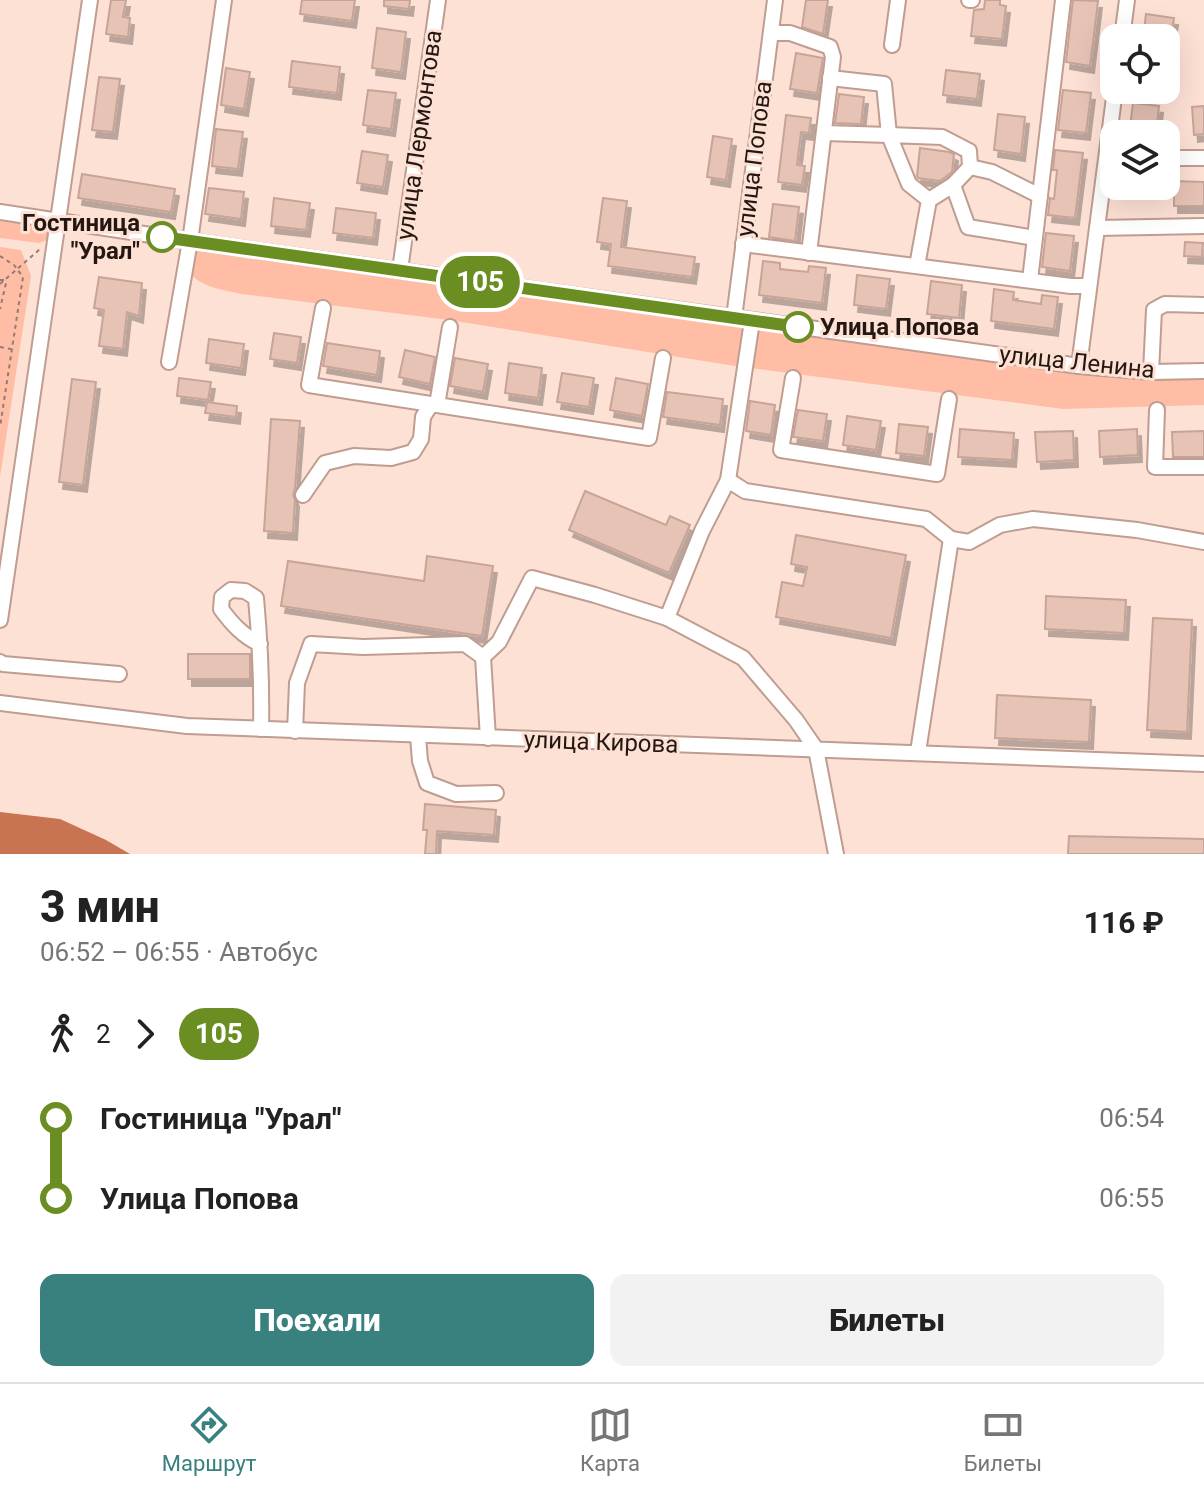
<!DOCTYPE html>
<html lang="ru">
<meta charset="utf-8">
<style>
:root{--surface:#fff;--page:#f2f2f2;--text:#222;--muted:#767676;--line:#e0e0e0;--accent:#38817f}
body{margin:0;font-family:Roboto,sans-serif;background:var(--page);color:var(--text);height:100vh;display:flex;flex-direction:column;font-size:30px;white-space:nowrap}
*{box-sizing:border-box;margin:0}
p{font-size:26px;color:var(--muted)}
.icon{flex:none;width:44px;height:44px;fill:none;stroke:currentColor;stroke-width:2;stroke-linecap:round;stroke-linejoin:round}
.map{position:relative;height:854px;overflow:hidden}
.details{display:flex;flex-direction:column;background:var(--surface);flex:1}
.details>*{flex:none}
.badge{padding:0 16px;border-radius:26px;font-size:28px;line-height:52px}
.buttons{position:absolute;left:1100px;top:24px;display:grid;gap:16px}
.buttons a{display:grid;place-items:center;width:80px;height:80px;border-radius:16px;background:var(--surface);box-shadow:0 8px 32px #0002;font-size:40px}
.map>.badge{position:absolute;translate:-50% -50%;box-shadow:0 0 0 4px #fff}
.legs{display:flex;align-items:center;gap:12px;height:88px;padding:0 40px;font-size:26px}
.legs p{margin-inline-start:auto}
.overview{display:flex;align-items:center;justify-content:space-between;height:136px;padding:0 40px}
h1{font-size:44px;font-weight:800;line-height:60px}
.button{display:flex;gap:16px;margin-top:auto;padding:16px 40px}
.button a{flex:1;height:92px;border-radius:16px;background:var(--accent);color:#fff;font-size:32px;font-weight:800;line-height:92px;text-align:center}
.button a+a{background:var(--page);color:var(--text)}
ul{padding:0 40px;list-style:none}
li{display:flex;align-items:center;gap:28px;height:80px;font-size:30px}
li i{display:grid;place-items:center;width:12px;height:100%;margin:0 10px;background:currentColor}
li i::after{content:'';width:20px;height:20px;margin:-10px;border:6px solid;border-radius:50%;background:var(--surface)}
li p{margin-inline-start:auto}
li:first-child i{background:linear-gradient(#0000 50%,currentColor 0)}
li:last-child i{background:linear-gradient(currentColor 50%,#0000 0)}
.dock{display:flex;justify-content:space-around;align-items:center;height:112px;border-top:2px solid var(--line);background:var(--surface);font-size:22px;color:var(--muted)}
.dock a{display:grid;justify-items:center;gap:4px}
.dock .on{color:var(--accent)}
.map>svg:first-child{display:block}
</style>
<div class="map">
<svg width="1204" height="854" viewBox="0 0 1204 854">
<defs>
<filter id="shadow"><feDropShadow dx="4" dy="7" stdDeviation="0" flood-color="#0004"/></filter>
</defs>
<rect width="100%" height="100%" fill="#fee1d5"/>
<!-- green -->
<g fill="#febda4">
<path d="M0,216L50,225V236L47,240L39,243L0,238Z"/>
<path d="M0,247L21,250L31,276L0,477Z"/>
<path d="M197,249L747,327L741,367L449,320L242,294C223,290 205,288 190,274L193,253Z"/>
<path d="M755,328L1078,373L1204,378V405L1063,409L750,368Z"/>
</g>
<!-- water -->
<path fill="#c87452" d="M0,812L60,819L106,840L130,854H0Z"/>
<!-- building -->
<g fill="#e7c3b5" stroke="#c7a497" stroke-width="2" filter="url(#shadow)">
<path d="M111,0H126L123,17L130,18L128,37L106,34Z"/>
<path d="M302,0H355L352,21L300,14Z"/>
<path d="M384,0H410L409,9L384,6Z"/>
<path d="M806,0H828L823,34L802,27Z"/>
<path d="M985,0H1000V5L1006,6L1002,39L971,36L974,10L984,9Z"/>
<path d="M1073,0L1098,1L1090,66L1066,62Z"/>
<path d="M1146,14L1174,18L1172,32L1162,31L1161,38H1143Z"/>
<path d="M377,28L406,32L401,72L372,68Z"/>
<path d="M796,53L823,58L817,93L790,89Z"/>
<path d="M292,61L340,67L337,93L289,87Z"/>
<path d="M226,68L250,72L244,109L221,105Z"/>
<path d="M946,70L980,74L977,99L943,95Z"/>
<path d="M99,77L120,79L113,132L92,130Z"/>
<path d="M368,90L396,93L391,129L363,125Z"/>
<path d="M1063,90L1091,93L1086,133L1058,130Z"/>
<path d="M839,94L864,97L861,124L835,123Z"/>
<path d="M1133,103L1159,106L1156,134H1129Z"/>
<path d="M1204,106V134L1194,135L1192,107Z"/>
<path d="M998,114L1025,117L1021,154L994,150Z"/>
<path d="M786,115L811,118L809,133L801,132L797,165L805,166L802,185L778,182Z"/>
<path d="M216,129L243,132L238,169L212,166Z"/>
<path d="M713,136L732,139L726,180L707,177Z"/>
<path d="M920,148L949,152L954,154L952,172L940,181L918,178L917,176Z"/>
<path d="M1055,150L1083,153L1075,218L1048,215L1050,198L1054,199L1057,170H1053Z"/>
<path d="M362,151L388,155L383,187L357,183Z"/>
<path d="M82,174L175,189L171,212L78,198Z"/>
<path d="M1174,181L1204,182V206H1174Z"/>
<path d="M209,188L244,192L241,219L205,214Z"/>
<path d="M274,198L310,203L306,230L271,226Z"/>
<path d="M603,198L627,201L621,247L695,257L692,277L608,266L611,244L597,242Z"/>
<path d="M773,204L799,207L795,241L769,237Z"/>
<path d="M336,208L376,213L373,238L333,233Z"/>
<path d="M1046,233L1074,236L1070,271L1042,267Z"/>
<path d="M1185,242L1203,243L1202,257L1184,256Z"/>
<path d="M763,261L780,263V269L808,272L809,266L826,268L822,303L759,295Z"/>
<path d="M857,275L890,279L886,309L854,305Z"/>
<path d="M99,277L142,283L139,316L127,312L123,349L99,346L104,310L94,308Z"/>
<path d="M931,281L962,285L959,318L927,314Z"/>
<path d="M994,289L1014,292L1013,300L1041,304L1042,295L1058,297L1054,329L991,321Z"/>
<path d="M274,333L301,337L297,363L270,359Z"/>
<path d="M209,339L244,344L241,368L206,363Z"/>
<path d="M327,343L380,351L377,375L323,366Z"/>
<path d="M405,350L435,357L430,384L399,377Z"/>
<path d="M455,358L488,364L483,392L450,386Z"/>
<path d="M509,363L542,368L538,398L505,393Z"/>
<path d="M562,373L594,378L589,407L557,402Z"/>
<path d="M179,378L211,382L208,400L177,396Z"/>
<path d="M616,378L648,384L642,416L610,410Z"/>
<path d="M72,379L96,382L83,485L59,482Z"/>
<path d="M667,392L723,399L720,425L663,417Z"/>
<path d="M750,401L775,405L771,435L746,431Z"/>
<path d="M207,402L237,406L236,417L205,413Z"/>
<path d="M798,410L827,414L823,441L793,437Z"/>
<path d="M847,416L881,421L876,450L843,445Z"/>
<path d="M271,419L300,421L295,488L293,495L295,500L293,533L264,531Z"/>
<path d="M899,424L928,427L924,456L896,453Z"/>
<path d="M960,429L1014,433L1012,460L958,457Z"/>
<path d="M1137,429L1138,455L1100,457L1099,431Z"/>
<path d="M1073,431L1074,460L1037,462L1035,432Z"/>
<path d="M1204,431V457H1173L1172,432Z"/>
<path d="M585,491L666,525L670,516L690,525L669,573L569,530Z"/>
<path d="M796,535L906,555L891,638L776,617L782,582L803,586L807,567L791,564Z"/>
<path d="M427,556L493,566L482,636L281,606L288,561L424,581Z"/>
<path d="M1046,596L1126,600L1124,633L1045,629Z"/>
<path d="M1153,618L1192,620L1187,732L1147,730Z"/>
<rect x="188" y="654" width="62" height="25"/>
<path d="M997,695L1091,700L1089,742L995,738Z"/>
<path d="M425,804L496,810L494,835L437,831L436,854H425L427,830H423Z"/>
<path d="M1069,836L1204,839V854H1068Z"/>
</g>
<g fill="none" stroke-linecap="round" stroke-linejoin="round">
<defs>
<g id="minor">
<path d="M969,0H972"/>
<path d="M771,33H790L830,47L833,57L809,253"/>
<path d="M1122,38L1127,0"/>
<path d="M892,45L898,0"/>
<path d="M824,133L889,135L884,84L830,78"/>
<path d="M1166,158H1204"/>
<path d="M970,167L992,172L1040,196"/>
<path d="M953,185L968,227L1035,238"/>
<path d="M0,212L190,241L1079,366L1151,372L1204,371"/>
<path d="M1097,228L1204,226"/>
<path d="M743,244L1071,286H1089"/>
<path d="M917,266L929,200L953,185L970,167L969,151L942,137L889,135L909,184L929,200"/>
<path d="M400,270L438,0"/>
<path d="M1030,280L1063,0"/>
<path d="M323,308L309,385L649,438L663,358"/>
<path d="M734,318L775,0"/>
<path d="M752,321L728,480L702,531L667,618L743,658L796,720L816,749L836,854"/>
<path d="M169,362L190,241L224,0"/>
<path d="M1079,366L1115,90"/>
<path d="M1151,372L1154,310L1165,304L1204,305"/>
<path d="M793,378L781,450L937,474L949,399"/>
<path d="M437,405L450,327"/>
<path d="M1157,410L1155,467H1204"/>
<path d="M728,480L745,491L926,519L951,539L918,752"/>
<path d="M303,495L325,463L354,456L391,458L413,452L421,439L423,417L431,404"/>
<path d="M951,539L969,542L1000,525L1033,519L1137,530L1204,542"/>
<path d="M0,620L90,0"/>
<path d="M260,644C243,636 232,624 221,609L222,597L231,590L245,591L256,598C260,642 262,685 261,729"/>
<path d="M483,657L488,738"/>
<path d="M0,662L3,664L119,674"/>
<path d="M0,703L187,726L1204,764"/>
<path d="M295,731L297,683L311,644L363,647L465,644L483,657L499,642L532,578L595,595L667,618"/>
<path d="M418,736L420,761L427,783L456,794L496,793"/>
</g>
</defs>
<!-- minor casing -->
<use href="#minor" stroke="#bf9d90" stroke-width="18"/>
<!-- path -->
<g stroke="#927d74" stroke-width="2" stroke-dasharray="4 4" stroke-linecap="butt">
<path d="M0,256L14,265L23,277L0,427"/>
<path d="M0,280H4L6,283L0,309"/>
<path d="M0,284L40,249"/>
<path d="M0,347L11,349"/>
</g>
<!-- minor -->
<use href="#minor" stroke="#fff" stroke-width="14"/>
</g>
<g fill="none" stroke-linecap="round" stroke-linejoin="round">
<defs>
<path id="line-1" d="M162,237L798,327"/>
</defs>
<!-- line-1 casing -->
<use href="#line-1" stroke="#fff" stroke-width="18"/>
<!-- line-1 -->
<use href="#line-1" stroke="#6b8e23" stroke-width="12"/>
</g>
<!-- markers -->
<g fill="#fff" stroke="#6b8e23" stroke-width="4">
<circle cx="162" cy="237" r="14"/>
<circle cx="798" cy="327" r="14"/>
</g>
<g text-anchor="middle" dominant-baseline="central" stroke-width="6" stroke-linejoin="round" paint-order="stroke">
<!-- street labels -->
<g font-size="24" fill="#241712" stroke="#fee1d5">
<text transform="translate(419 135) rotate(-82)">улица Лермонтова</text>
<text transform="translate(754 159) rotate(-83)">улица Попова</text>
<text transform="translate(1077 362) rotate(6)">улица Ленина</text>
<text transform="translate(601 742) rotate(2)">улица Кирова</text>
</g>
<!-- stop labels -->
<g font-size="24" font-weight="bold" fill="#241712" stroke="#fee1d5" text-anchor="end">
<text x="140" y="223">Гостиница<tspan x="140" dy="28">"Урал"</tspan></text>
<text x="820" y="327" text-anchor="start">Улица Попова</text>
</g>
</g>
</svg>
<div class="buttons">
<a><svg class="icon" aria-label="locate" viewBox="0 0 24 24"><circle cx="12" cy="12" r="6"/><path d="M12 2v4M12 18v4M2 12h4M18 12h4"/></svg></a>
<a><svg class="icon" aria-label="layers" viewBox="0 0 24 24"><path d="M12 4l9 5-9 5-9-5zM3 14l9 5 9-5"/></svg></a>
</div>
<b class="badge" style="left:480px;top:282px;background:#6b8e23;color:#fff">105</b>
</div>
<section class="details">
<div class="overview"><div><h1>3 мин</h1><p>06:52 – 06:55 · Автобус</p></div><b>116 ₽</b></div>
<div class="legs"><svg class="icon" aria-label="walk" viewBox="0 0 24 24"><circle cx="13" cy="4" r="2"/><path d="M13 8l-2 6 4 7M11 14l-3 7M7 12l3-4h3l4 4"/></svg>2<svg class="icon" aria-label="forward" viewBox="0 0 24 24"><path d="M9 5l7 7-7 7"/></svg><b class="badge" style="background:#6b8e23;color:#fff">105</b></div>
<ul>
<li><i style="color:#6b8e23"></i><b>Гостиница &quot;Урал&quot;</b><p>06:54</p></li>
<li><i style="color:#6b8e23"></i><b>Улица Попова</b><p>06:55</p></li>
</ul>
<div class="button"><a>Поехали</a><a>Билеты</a></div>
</section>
<nav class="dock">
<a class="on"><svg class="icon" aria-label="directions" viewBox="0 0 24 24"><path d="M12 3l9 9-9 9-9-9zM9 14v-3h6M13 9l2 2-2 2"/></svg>Маршрут</a>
<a><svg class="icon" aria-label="map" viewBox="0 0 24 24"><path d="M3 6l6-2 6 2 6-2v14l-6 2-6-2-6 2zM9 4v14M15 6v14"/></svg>Карта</a>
<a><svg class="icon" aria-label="tickets" viewBox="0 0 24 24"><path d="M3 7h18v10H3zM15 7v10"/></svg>Билеты</a>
</nav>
